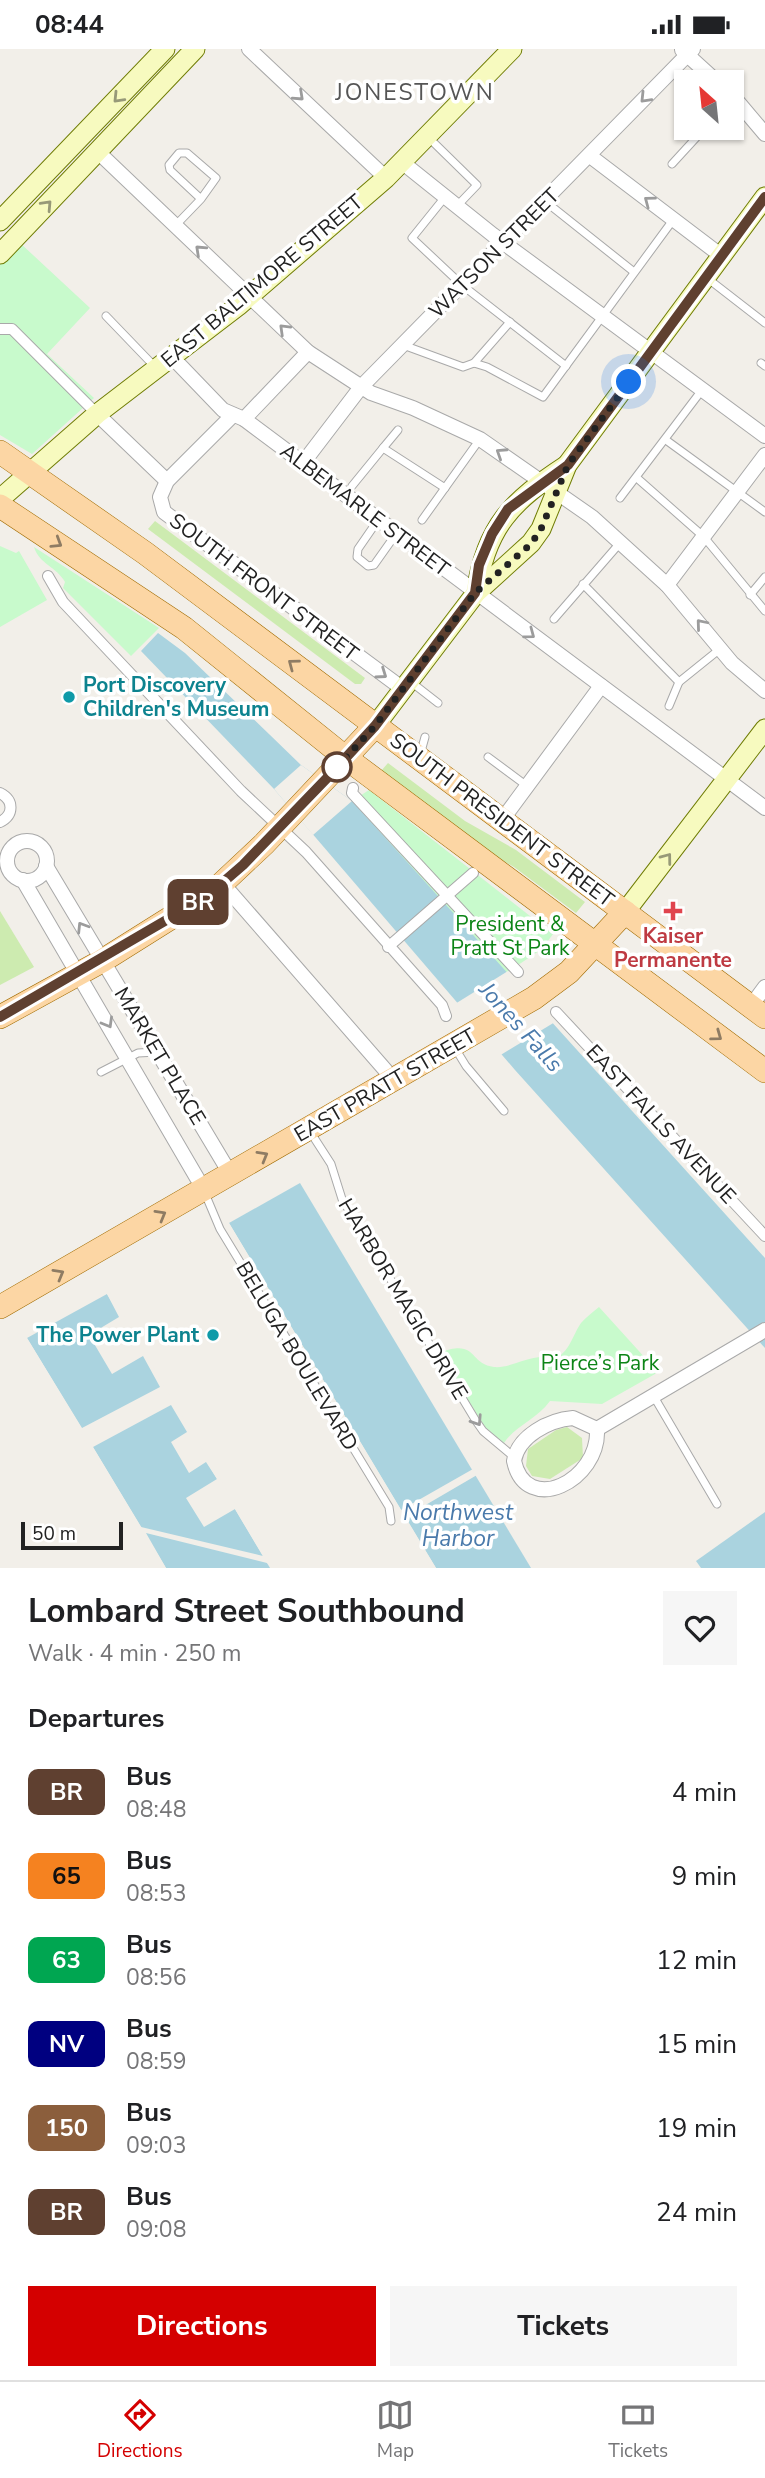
<!DOCTYPE html>
<meta charset="utf-8">
<style>
:root{--surface:#fff;--page:#f6f6f6;--text:#202124;--muted:#757577;--line:#e0e0e0;--accent:#d40000}
body{margin:0;font-family:"Nunito Sans",sans-serif;background:var(--page);color:var(--text);height:100vh;display:flex;flex-direction:column;font-size:26px;white-space:nowrap}
*{box-sizing:border-box;margin:0}
p{font-size:23px;color:var(--muted)}
.icon{flex:none;width:38px;height:38px;fill:none;stroke:currentColor;stroke-width:2;stroke-linecap:round;stroke-linejoin:round}
.map{position:relative;height:1519px;overflow:hidden}
.sheet{display:flex;flex-direction:column;background:var(--surface);flex:1}
.sheet>*{flex:none}
.badge{padding:0 14px;border-radius:10px;font-size:24px;line-height:46px}
.needle{width:46px;rotate:333deg}
.fabs{position:absolute;left:674px;top:21px;display:grid;gap:14px}
.fabs a{display:grid;place-items:center;width:70px;height:70px;border-radius:0px;background:var(--surface);box-shadow:0 2px 5px #0004;font-size:35px}
.scale{position:absolute;left:21px;bottom:18px;width:102px;box-sizing:border-box;padding-left:7px;border:4px solid #222;border-top:0;font-size:19px;line-height:24px;white-space:nowrap;color:#222;-webkit-text-stroke:5px #fff;paint-order:stroke}
.you{position:absolute;width:35px;height:35px;margin:-18px;border:5px solid #fff;border-radius:50%;background:#1a73e8;box-shadow:0 0 0 10px #1a73e833}
.map>.badge{position:absolute;translate:-50% -50%;box-shadow:0 0 0 4px #fff}
h2{padding:0 28px;font-size:26px;line-height:63px}
.round{display:grid;place-items:center;flex:none;width:74px;height:74px;border-radius:0px;background:var(--page)}
.head{display:flex;align-items:center;justify-content:space-between;height:119px;padding:0 28px}
h1{font-size:33px;font-weight:700;line-height:52px}
.button{display:flex;gap:14px;margin-top:auto;padding:14px 28px}
.button a{flex:1;height:80px;border-radius:0px;background:var(--accent);color:#fff;font-size:28px;font-weight:700;line-height:80px;text-align:center}
.button a+a{background:var(--page);color:var(--text)}
ul{padding:0;list-style:none}
li{display:flex;align-items:center;gap:21px;height:84px;padding:0 28px}
li div{flex:1}
li b{display:block;font-size:26px}
li em{font-style:normal}
li .badge{min-width:77px;font-weight:700;text-align:center}
.status{display:flex;justify-content:space-between;align-items:center;height:49px;padding:0 35px;background:var(--surface);direction:ltr}
.status svg{height:19px;fill:currentColor}
.tab-bar{display:flex;justify-content:space-around;align-items:center;height:98px;border-top:2px solid var(--line);background:var(--surface);font-size:19px;color:var(--muted)}
.tab-bar a{display:grid;justify-items:center;gap:4px}
.tab-bar .selected{color:var(--accent)}
.map>svg:first-child{display:block}
</style>
<div class="status"><b>08:44</b><svg viewBox="0 0 49 12"><path d="M0 12V9h3v3zM5 12V6h3v6zM10 12V3h3v9zM15 12V0h3v12zM26 1h20v11H26zM47 4h2v5h-2z"/></svg></div>
<div class="map">
<svg width="765" height="1519" viewBox="0 0 765 1519">
<rect width="100%" height="100%" fill="#f2efe9"/>
<!-- grass -->
<g fill="#cdebb0">
<path d="M155,472L365,629L361,635H355L148,480Z"/>
<path d="M388,714L465,772L516,801L585,853L576,864L514,818L479,798L381,722Z"/>
<path d="M0,862L34,918L0,936Z"/>
<path d="M567,1378L582,1389L583,1409L550,1430L532,1427L526,1417L528,1400L556,1381Z"/>
</g>
<!-- park -->
<g fill="#c8facc">
<path d="M19,193L90,259L47,305L94,349L32,405L0,386V214Z"/>
<path d="M0,497L16,504L19,502L47,551L0,578Z"/>
<path d="M34,498L159,579L131,607L63,539L65,533C57,518 39,515 34,498Z"/>
<path d="M369,741L553,885L542,900L506,924L352,752Z"/>
<path d="M599,1258L657,1322L655,1325L602,1355L550,1352C536,1371 515,1377 504,1394L485,1378L439,1304C478,1289 468,1315 494,1318C512,1320 533,1302 554,1310C570,1303 572,1287 581,1274C586,1268 593,1263 599,1258Z"/>
</g>
<!-- water -->
<g fill="#aad3df">
<path d="M158,584L185,604L301,716L352,752L765,1209V1299L515,1021L274,740L141,602Z"/>
<path d="M300,1134L531,1519H436L229,1174Z"/>
<path d="M107,1245L270,1519H166L27,1289Z"/>
<path d="M765,1463V1519H701L696,1512Z"/>
</g>
<!-- pier -->
<g fill="#f2efe9" fill-rule="evenodd">
<path d="M301,716L352,752L313,786L274,740Z"/>
<path d="M508,922L555,973L499,1007L455,955Z"/>
<path d="M229,1174L401,1461L473,1420L477,1426L405,1468L436,1519H432L404,1473L226,1176Z"/>
<path d="M110,1243L174,1354L274,1519L267,1514L146,1484L166,1519H162L24,1291L27,1289L82,1379L160,1338L143,1307L112,1325L89,1286L119,1268L107,1245ZM171,1356L187,1383L171,1393L189,1424L206,1413L217,1430L186,1449L204,1478L235,1460L263,1507L141,1478L93,1398Z"/>
</g>
<g fill="none" stroke-linecap="round" stroke-linejoin="round">
<defs>
<g id="service">
<path d="M429,89L477,136L457,157"/>
<path d="M672,115L705,79"/>
<path d="M445,148L412,189L462,236L566,317"/>
<path d="M546,153L634,223"/>
<path d="M175,177L201,150L170,121L169,116L179,104H187L216,129L201,150"/>
<path d="M707,229L765,274"/>
<path d="M106,267L156,319"/>
<path d="M403,296L463,318L474,314L487,318L543,348L673,171"/>
<path d="M474,314L510,273"/>
<path d="M761,314L765,317"/>
<path d="M666,391L765,463"/>
<path d="M383,399L398,381"/>
<path d="M637,429L704,488L765,562"/>
<path d="M352,437L383,399L445,439"/>
<path d="M620,449L702,341"/>
<path d="M378,471L358,500L357,508L368,517L374,516L396,485"/>
<path d="M422,471L480,390"/>
<path d="M583,535L679,633"/>
<path d="M750,546L765,528"/>
<path d="M554,570L620,494"/>
<path d="M411,633L438,654"/>
<path d="M669,657L679,633L720,600"/>
<path d="M420,706L425,688"/>
<path d="M488,708L527,737"/>
<path d="M455,999L466,1017L504,1062"/>
<path d="M101,1023L138,1004L157,1003"/>
<path d="M311,1084L331,1115L342,1150L476,1372L483,1382L514,1408"/>
<path d="M204,1142L220,1180L389,1458L391,1472"/>
<path d="M653,1346L717,1455"/>
</g>
<g id="pedestrian">
<path d="M0,280H12L97,365"/>
<path d="M48,527L63,553L241,742L306,803L442,956L446,967"/>
<path d="M353,739L352,744L518,923"/>
<path d="M0,744C14,751 14,766 0,773"/>
<path d="M388,898L473,824"/>
<path d="M556,963L765,1187"/>
</g>
<g id="minor">
<path d="M249,0L386,129"/>
<path d="M682,1L717,33"/>
<path d="M732,46L765,85"/>
<path d="M97,102L308,303L371,344L413,359L480,390L592,468L667,536L732,614L765,642"/>
<path d="M590,107L723,208"/>
<path d="M403,114L493,186L765,387"/>
<path d="M172,308L223,361L244,370L765,759"/>
<path d="M97,365L167,432"/>
<path d="M233,366L167,432L160,448L164,463L403,640"/>
<path d="M244,370L308,303"/>
<path d="M303,414L361,338L693,0"/>
<path d="M667,536L765,406"/>
<path d="M502,771L601,637"/>
<circle cx="27" cy="812" r="20"/>
<path d="M46,817L231,1126"/>
<path d="M23,831L204,1141"/>
<path d="M223,835L394,1031"/>
<path d="M751,957L765,938"/>
<path d="M573,1369L597,1380C600,1432 526,1468 514,1412C518,1387 549,1371 573,1369Z"/>
<path d="M597,1380L765,1281"/>
</g>
<g id="secondary">
<path d="M0,172L165,0"/>
<path d="M0,205L195,0"/>
<path d="M0,450L97,365L238,257L386,129L512,0"/>
<path d="M476,544C486,477 512,452 567,416"/>
<path d="M375,677L476,544L531,494L541,480L567,416L765,148"/>
<path d="M625,863L765,680"/>
</g>
<g id="primary">
<path d="M0,403L145,504L765,968"/>
<path d="M0,457L184,579L346,709L765,1022"/>
<path d="M0,968L102,912L215,841L264,795L375,677"/>
<path d="M0,1258L534,949L569,923L625,863"/>
</g>
</defs>
<!-- service casing -->
<use href="#service" stroke="#a9a9a9" stroke-width="9"/>
<!-- pedestrian casing -->
<use href="#pedestrian" stroke="#a9a9a9" stroke-width="12"/>
<!-- minor casing -->
<use href="#minor" stroke="#a9a9a9" stroke-width="16"/>
<!-- secondary casing -->
<use href="#secondary" stroke="#707d05" stroke-width="21"/>
<!-- primary casing -->
<use href="#primary" stroke="#a06b00" stroke-width="24"/>
<!-- service -->
<use href="#service" stroke="#fff" stroke-width="7"/>
<!-- pedestrian -->
<use href="#pedestrian" stroke="#fff" stroke-width="10"/>
<!-- minor -->
<use href="#minor" stroke="#fff" stroke-width="14"/>
<!-- secondary -->
<use href="#secondary" stroke="#f7fabf" stroke-width="19"/>
<!-- primary -->
<use href="#primary" stroke="#fcd6a4" stroke-width="23"/>
</g>
<!-- one-way arrows -->
<defs><path id="oneway-chevron" d="M-2-3.5L2.5 0L-2 3.5" fill="none" stroke-width="1.6" stroke-linecap="round" stroke-linejoin="round" transform="scale(1.75)"/></defs>
<g stroke="#9c9c9c">
<use href="#oneway-chevron" transform="translate(299 47) rotate(43)"/>
<use href="#oneway-chevron" transform="translate(645 49) rotate(134)"/>
<use href="#oneway-chevron" transform="translate(649 152) rotate(-143)"/>
<use href="#oneway-chevron" transform="translate(200 201) rotate(-137)"/>
<use href="#oneway-chevron" transform="translate(284 280) rotate(-136)"/>
<use href="#oneway-chevron" transform="translate(501 404) rotate(-147)"/>
<use href="#oneway-chevron" transform="translate(701 575) rotate(-130)"/>
<use href="#oneway-chevron" transform="translate(530 585) rotate(37)"/>
<use href="#oneway-chevron" transform="translate(382 625) rotate(35)"/>
<use href="#oneway-chevron" transform="translate(82 878) rotate(-122)"/>
<use href="#oneway-chevron" transform="translate(108 974) rotate(60)"/>
<use href="#oneway-chevron" transform="translate(477 1372) rotate(57)"/>
</g>
<g stroke="#979978">
<use href="#oneway-chevron" transform="translate(118 49) rotate(134)"/>
<use href="#oneway-chevron" transform="translate(47 156) rotate(-47)"/>
<use href="#oneway-chevron" transform="translate(667 809) rotate(-53)"/>
</g>
<g stroke="#8f7c63">
<use href="#oneway-chevron" transform="translate(57 494) rotate(32)"/>
<use href="#oneway-chevron" transform="translate(293 615) rotate(-143)"/>
<use href="#oneway-chevron" transform="translate(717 987) rotate(36)"/>
<use href="#oneway-chevron" transform="translate(263 1107) rotate(-30)"/>
<use href="#oneway-chevron" transform="translate(161 1166) rotate(-30)"/>
<use href="#oneway-chevron" transform="translate(59 1225) rotate(-30)"/>
</g>
<g fill="none" stroke-linecap="round" stroke-linejoin="round">
<defs>
<path id="line" d="M0,968L206,848L243,816L329,727L375,677L475,544L479,516L492,485L508,460L568,416L765,148"/>
</defs>
<!-- line casing -->
<use href="#line" stroke="#fff" stroke-width="16"/>
<!-- line -->
<use href="#line" stroke="#5f4030" stroke-width="10"/>
<!-- walk -->
<path stroke="#222" stroke-width="7" stroke-dasharray="0 12.6" d="M337,718L329,727L375,677L475,544L531,495L541,480L568,416L629,333"/>
</g>
<!-- markers -->
<g fill="#0f9aa8" stroke="#fff" stroke-width="2.5">
<circle cx="69" cy="648" r="7"/>
<circle cx="213" cy="1286" r="7"/>
</g>
<circle fill="#fff" stroke="#5f4030" stroke-width="3.5" cx="337" cy="718" r="14"/>
<path fill="#e0444e" stroke="#fff" stroke-width="2.5" d="M669.5 851.5h7v7h7v7h-7v7h-7v-7h-7v-7h7z"/>
<g text-anchor="middle" dominant-baseline="central" stroke-width="7" stroke-linejoin="round" paint-order="stroke">
<!-- street labels -->
<g font-size="21" fill="#222" stroke="#fff">
<text transform="translate(494 204) rotate(-45)">WATSON STREET</text>
<text transform="translate(262 232) rotate(-40)">EAST BALTIMORE STREET</text>
<text transform="translate(365 461) rotate(37)">ALBEMARLE STREET</text>
<text transform="translate(264 538) rotate(37)">SOUTH FRONT STREET</text>
<text transform="translate(502 771) rotate(37)">SOUTH PRESIDENT STREET</text>
<text transform="translate(160 1007) rotate(59)">MARKET PLACE</text>
<text transform="translate(385 1036) rotate(-30)">EAST PRATT STREET</text>
<text transform="translate(661 1075) rotate(47)">EAST FALLS AVENUE</text>
<text transform="translate(403 1250) rotate(59)">HARBOR MAGIC DRIVE</text>
<text transform="translate(297 1307) rotate(59)">BELUGA BOULEVARD</text>
</g>
<!-- culture labels -->
<g font-size="21" font-weight="bold" fill="#0d838f" stroke="#fff" text-anchor="start">
<text x="83" y="636">Port Discovery<tspan x="83" dy="24">Children's Museum</tspan></text>
<text x="199" y="1286" text-anchor="end">The Power Plant</text>
</g>
<!-- park labels -->
<g font-size="21" fill="#0c8416" stroke="#fff">
<text x="510" y="875">President &amp;<tspan x="510" dy="24">Pratt St Park</tspan></text>
<text x="600" y="1314">Pierce’s Park</text>
</g>
<!-- health labels -->
<g font-size="21" font-weight="bold" fill="#be3a42" stroke="#fff">
<text x="673" y="887">Kaiser<tspan x="673" dy="24">Permanente</tspan></text>
</g>
<!-- neighbourhood labels -->
<g font-size="23" letter-spacing="2" fill="#555" stroke="#fff">
<text x="415" y="43">JONESTOWN</text>
</g>
<!-- water labels -->
<g font-size="23" font-style="italic" fill="#4a7aab" stroke="#fff">
<text transform="translate(521 978) rotate(48)">Jones Falls</text>
<text x="458" y="1463">Northwest<tspan x="458" dy="26">Harbor</tspan></text>
</g>
</g>
</svg>
<div class="fabs">
<a><svg class="needle" viewBox="-14 -14 28 28"><path d="M0-13l5 13h-10z" fill="#e53935"/><path d="M0 13l5-13h-10z" fill="#757577"/></svg></a>
</div>
<div class="scale">50 m</div>
<div class="you" style="left:629px;top:333px"></div>
<b class="badge" style="left:198px;top:853px;background:#5f4030;color:#fff">BR</b>
</div>
<section class="sheet">
<div class="head"><div><h1>Lombard Street Southbound</h1><p>Walk · 4 min · 250 m</p></div><a class="round"><svg class="icon" aria-label="heart" viewBox="0 0 24 24"><path d="M12 20l-8-8c-3-5 5-10 8-4 3-6 11-1 8 4z"/></svg></a></div>
<h2>Departures</h2>
<ul>
<li><span class="badge" style="background:#5f4030;color:#fff">BR</span><div><b>Bus</b><p>08:48</p></div><em>4 min</em></li>
<li><span class="badge" style="background:#f58220;color:#111">65</span><div><b>Bus</b><p>08:53</p></div><em>9 min</em></li>
<li><span class="badge" style="background:#00a651;color:#fff">63</span><div><b>Bus</b><p>08:56</p></div><em>12 min</em></li>
<li><span class="badge" style="background:#000080;color:#fff">NV</span><div><b>Bus</b><p>08:59</p></div><em>15 min</em></li>
<li><span class="badge" style="background:#8b5e3c;color:#fff">150</span><div><b>Bus</b><p>09:03</p></div><em>19 min</em></li>
<li><span class="badge" style="background:#5f4030;color:#fff">BR</span><div><b>Bus</b><p>09:08</p></div><em>24 min</em></li>
</ul>
<div class="button"><a>Directions</a><a>Tickets</a></div>
</section>
<nav class="tab-bar">
<a class="selected"><svg class="icon" aria-label="directions" viewBox="0 0 24 24"><path d="M12 3l9 9-9 9-9-9zM9 14v-3h6M13 9l2 2-2 2"/></svg>Directions</a>
<a><svg class="icon" aria-label="map" viewBox="0 0 24 24"><path d="M3 6l6-2 6 2 6-2v14l-6 2-6-2-6 2zM9 4v14M15 6v14"/></svg>Map</a>
<a><svg class="icon" aria-label="tickets" viewBox="0 0 24 24"><path d="M3 7h18v10H3zM15 7v10"/></svg>Tickets</a>
</nav>
